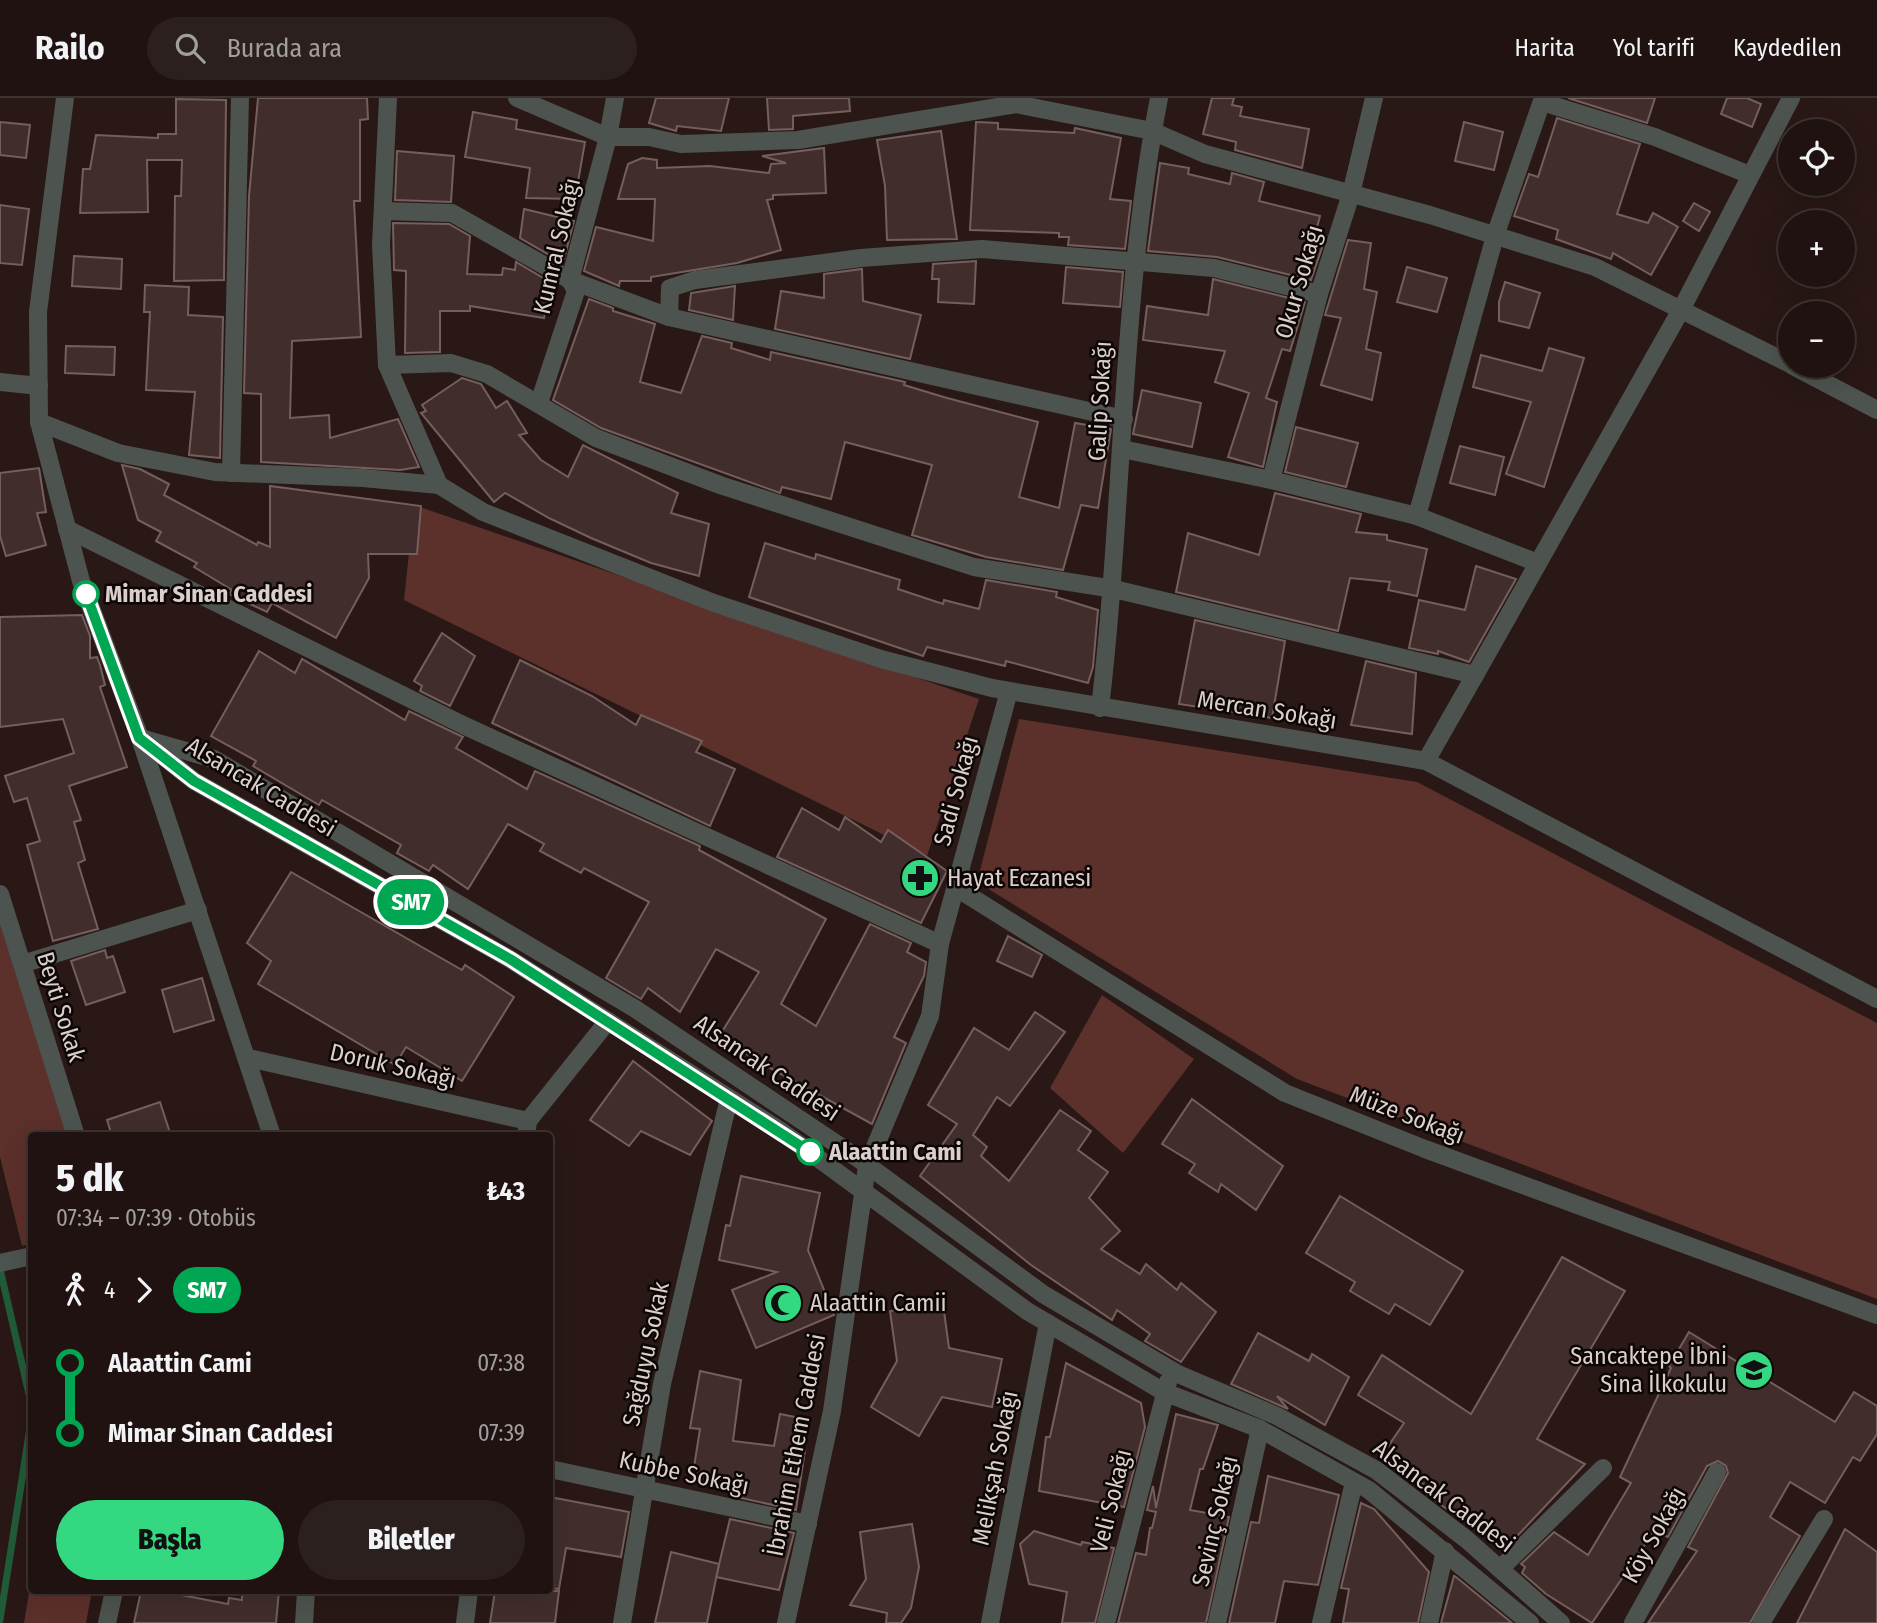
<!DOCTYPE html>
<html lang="tr">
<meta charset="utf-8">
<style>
:root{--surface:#1f1210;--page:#2c201e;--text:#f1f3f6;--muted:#a19e9f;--line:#3c3230;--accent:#34d881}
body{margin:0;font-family:"Fira Sans Condensed",sans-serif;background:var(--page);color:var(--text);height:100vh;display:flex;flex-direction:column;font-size:26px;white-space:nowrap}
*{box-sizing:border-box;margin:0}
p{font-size:23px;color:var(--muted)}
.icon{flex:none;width:38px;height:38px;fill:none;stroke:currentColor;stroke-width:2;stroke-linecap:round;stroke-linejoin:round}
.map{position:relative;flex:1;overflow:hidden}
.details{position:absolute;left:28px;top:1034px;width:525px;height:462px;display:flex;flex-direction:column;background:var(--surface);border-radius:7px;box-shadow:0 7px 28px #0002,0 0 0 2px var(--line)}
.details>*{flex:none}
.badge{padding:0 14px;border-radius:23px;font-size:24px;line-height:46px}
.fabs{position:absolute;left:1778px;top:21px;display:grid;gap:14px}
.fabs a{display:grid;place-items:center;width:77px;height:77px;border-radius:50%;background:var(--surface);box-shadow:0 7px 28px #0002,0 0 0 2px var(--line);font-size:35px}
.map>.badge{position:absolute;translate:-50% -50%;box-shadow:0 0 0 4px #fff}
.legs{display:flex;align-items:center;gap:10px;height:77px;padding:0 28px;font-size:23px}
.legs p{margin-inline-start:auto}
.head{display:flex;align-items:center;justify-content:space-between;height:119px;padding:0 28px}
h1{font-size:38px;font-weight:800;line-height:52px}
.button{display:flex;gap:14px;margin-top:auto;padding:14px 28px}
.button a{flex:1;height:80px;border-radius:42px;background:var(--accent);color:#111;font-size:28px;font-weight:800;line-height:80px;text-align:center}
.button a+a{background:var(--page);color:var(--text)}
ul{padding:0 28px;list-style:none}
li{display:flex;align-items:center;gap:24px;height:70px;font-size:26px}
li i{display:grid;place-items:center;width:10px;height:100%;margin:0 9px;background:currentColor}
li i::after{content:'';width:18px;height:18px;margin:-9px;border:5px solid;border-radius:50%;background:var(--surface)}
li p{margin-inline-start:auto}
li:first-child i{background:linear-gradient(#0000 50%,currentColor 0)}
li:last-child i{background:linear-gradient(currentColor 50%,#0000 0)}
header{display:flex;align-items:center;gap:42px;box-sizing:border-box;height:98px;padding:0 35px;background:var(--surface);border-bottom:2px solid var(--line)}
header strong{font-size:33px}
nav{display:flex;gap:38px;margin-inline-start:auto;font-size:24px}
.search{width:490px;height:63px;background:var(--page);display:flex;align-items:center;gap:18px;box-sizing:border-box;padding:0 24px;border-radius:38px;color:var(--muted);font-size:26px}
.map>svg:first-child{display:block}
</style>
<header>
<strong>Railo</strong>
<div class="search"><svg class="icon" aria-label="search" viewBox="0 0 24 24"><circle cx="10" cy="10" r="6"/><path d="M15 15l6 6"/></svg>Burada ara</div>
<nav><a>Harita</a><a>Yol tarifi</a><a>Kaydedilen</a></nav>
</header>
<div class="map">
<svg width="1877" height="1525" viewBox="0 0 1877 1525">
<rect width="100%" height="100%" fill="#291815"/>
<!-- green -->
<g fill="#5c302b">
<path d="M414,407L979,601L927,758L404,502Z"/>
<path d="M1019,621L1417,684L1877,925V1201L1297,981L977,784Z"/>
<path d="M0,795L72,1038H32L31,1145L22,1148L0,1059Z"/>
<path d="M1102,897L1194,961L1123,1055L1050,990Z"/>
<path d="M31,1483L32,1493H92L86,1525H24Z"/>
</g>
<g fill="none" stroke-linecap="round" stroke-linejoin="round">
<!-- stream -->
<g stroke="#215c3a" stroke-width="7">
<path d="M0,1171L32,1309"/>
<path d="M0,1522L32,1317"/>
</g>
</g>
<!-- building -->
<g fill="#412e2c" stroke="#745f5c" stroke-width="2">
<path d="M258,0H367L368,21L360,22V103H354L361,239L292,243L290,320L329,317L330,340L398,321L419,369L400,372L261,364V296L244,295L249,98Z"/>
<path d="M656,0H729L721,33L677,28L676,33L649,25Z"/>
<path d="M767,0H849L850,13L793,18V31L769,32Z"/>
<path d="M1212,0H1234L1232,7L1242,9L1240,18L1309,31L1302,70L1235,52L1236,44L1203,36Z"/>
<path d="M1568,0H1655L1647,25Z"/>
<path d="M1727,0H1747L1761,6L1752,29L1721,16Z"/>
<path d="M176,1L226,2L224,182L174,183L175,98H181L182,62H147L148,114L80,115L83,71H90L96,37L158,40V36H176Z"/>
<path d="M473,14L517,22L516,31L585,44L575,101L526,100L530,70L465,59Z"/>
<path d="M1557,20L1640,46L1617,116L1648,125L1653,115L1678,129L1651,177L1613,155L1611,161L1556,141L1558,132L1514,118L1529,76L1538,79Z"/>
<path d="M0,24L30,27L26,60L0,57Z"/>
<path d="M976,24L998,25V31L1074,35L1075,30L1121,40L1110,101L1131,103L1125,151L1068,147L1069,139H1059V135L970,132Z"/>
<path d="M1464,24L1503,34L1494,72L1455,63Z"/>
<path d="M941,33L957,141L887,142L885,88L877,42Z"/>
<path d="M824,50L826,95L773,97V101L767,102L781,152L737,165L651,179V183H620L619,188L584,173L596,129L653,143L655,101H618L628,66L642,60L657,62V70L710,68L769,75L771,66L786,65L762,58Z"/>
<path d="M397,53L454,58L451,104L395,102Z"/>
<path d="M1160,65L1189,70L1188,76L1230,86L1232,75L1264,84L1259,103L1320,118L1315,137L1326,138L1311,182L1217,159L1148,153Z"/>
<path d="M1694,105L1710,114L1699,133L1683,123Z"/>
<path d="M0,107L29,111L22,167L0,165Z"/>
<path d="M524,111L574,123L563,165L520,140Z"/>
<path d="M393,125L449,126L470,138L467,176L502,177L503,170L515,172L516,164L550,184L544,220L470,208V213H440V254L405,255L406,173L394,172Z"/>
<path d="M1348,142L1371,145L1364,191L1377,194L1366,251L1381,255L1372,302L1321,287L1341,220L1325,217Z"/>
<path d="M74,158L122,161L121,191L72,188Z"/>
<path d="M976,163L974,206L938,204L939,181H932L933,166Z"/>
<path d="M1066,169L1123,174L1120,209L1063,205Z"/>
<path d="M1407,169L1447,180L1437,214L1397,204Z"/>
<path d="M862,171L863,203L921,217L910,261L775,231L781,193L824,200V176Z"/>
<path d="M1213,181L1305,204L1290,253L1282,251L1266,300L1277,304L1263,369L1228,359L1249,295L1215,284L1225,253L1143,242L1147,208L1208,217Z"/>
<path d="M1505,184L1540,195L1529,230L1499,223V204Z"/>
<path d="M145,187L189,189L188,217L223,219L220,360L189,357L195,294L146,292L150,214H144Z"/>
<path d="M735,188L733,222L689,212L691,195Z"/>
<path d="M589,201L613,210V213L655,226L640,284L681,295L702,238L732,245L731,250L770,262L771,254L905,284L904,287L947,300L1038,324L1019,399L1059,410L1075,325L1111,331L1098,410L1081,407L1063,472L986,459L912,437L932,367L845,344L831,401L782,389L780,395L601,330L553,302Z"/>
<path d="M66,248L115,249L114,277L65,275Z"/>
<path d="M1549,250L1584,260L1544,389L1506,376L1531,304L1473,289L1481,257L1542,273Z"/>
<path d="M462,280L481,286L496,310L507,303L527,335L519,337L541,362L568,379L583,347L678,395L671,415L709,426L699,478L651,465L591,440L549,420L505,395L494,404L421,315L426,313L422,307Z"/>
<path d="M1142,292L1201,305L1192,349L1133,336Z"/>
<path d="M1296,329L1358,345L1346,389L1285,374Z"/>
<path d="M1460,348L1504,359L1495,397L1450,385Z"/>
<path d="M122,367L140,371L169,386L164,397L257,447L258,444L270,449V388L421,408L417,456H368L369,480L336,540L272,505L267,514L229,496L232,492L194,469L197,465L156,443L161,434L138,422Z"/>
<path d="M39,370L46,414L37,415L46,447L6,458L0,438V375Z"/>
<path d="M1275,395L1361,416L1356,434L1387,437V442L1427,451L1417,498L1388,492L1390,484L1350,480L1338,533L1176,494L1188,435L1259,457Z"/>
<path d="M765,445L815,461L816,456L900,482L898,491L943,506L944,502L979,511L986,482L1057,494L1056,499L1098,512L1093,569L1088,585L1006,563L1005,568L927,549L923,558L749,499Z"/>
<path d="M1476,468L1516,481L1469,564L1438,553V556L1409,550L1419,502L1465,512Z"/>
<path d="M82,517L90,538V560L97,559L100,567L105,587L100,589L127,669L69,688L81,722L74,724L85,762L78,765L98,831L53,843L27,747L40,743L27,700L14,704L5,678L74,655L63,621L0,629V519Z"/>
<path d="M1195,522L1285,543L1272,620L1179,606Z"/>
<path d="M442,535L475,558L450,608L420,593L422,588L414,583Z"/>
<path d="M259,553L295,575L302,561L405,622L409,613L463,639L456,650L527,691L535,673L700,748L699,752L721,764L826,821L781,906L816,928L870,826L911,845L907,854L926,864L924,878L894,939L906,945L872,1026L752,960L720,937L759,874L716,851L680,914L648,890L641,901L606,880L649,804L584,770L581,775L540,753L544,746L508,726L468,791L433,767L429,773L397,755L401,747L322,702L319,707L253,668L256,663L211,638Z"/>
<path d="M520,562L592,598L636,627L641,617L702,643L696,654L735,671L710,728L492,625Z"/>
<path d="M1366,563L1416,575L1412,636L1351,627Z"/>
<path d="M802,710L839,732L845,719L881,744L888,732L947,773L921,825L777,759Z"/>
<path d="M291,774L462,872L465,867L514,899L462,983L406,949L395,967L258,886L271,863L247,845Z"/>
<path d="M1008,838L1042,857L1032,879L997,863Z"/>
<path d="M105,852L107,860L113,858L125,894L86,907L71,863Z"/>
<path d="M202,880L214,922L174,934L162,892Z"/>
<path d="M1035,914L1065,934L1010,1008L997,999L973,1037L987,1049L981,1058L1009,1083L1060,1012L1091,1033L1078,1052L1108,1074L1089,1100L1120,1133L1101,1151L1140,1176L1146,1166L1177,1192L1181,1185L1216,1214L1181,1264L1145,1243L1150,1236L1117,1212L1112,1222L1031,1167L920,1078L957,1026L928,1007L974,930L1009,952Z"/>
<path d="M633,963L712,1023L690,1057L641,1033L629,1048L590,1022Z"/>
<path d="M1192,1001L1283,1068L1256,1112L1221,1086L1218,1094L1189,1075L1195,1066L1162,1046Z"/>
<path d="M160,1004L171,1038H112L107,1022Z"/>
<path d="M741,1078L820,1095L808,1152L834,1217L756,1250L732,1192L777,1174L719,1162L726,1127L730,1128Z"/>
<path d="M1340,1098L1463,1173L1430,1227L1395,1206L1389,1216L1350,1193L1355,1184L1306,1155Z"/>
<path d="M1562,1159L1625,1193L1537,1341L1585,1366L1504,1452L1426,1396L1430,1390L1380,1360L1404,1325L1358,1297L1382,1257L1471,1316Z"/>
<path d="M943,1206L949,1250L1002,1261L992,1309L942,1299L919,1338L871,1309L897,1263L890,1213Z"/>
<path d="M1689,1234L1835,1324L1854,1294L1877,1308V1336L1860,1363L1853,1359L1825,1405L1790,1384L1770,1419L1800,1438L1750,1525H1648L1697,1453L1688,1449L1728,1375L1726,1368L1718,1363L1707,1368L1668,1439L1654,1433L1592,1525L1546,1496L1522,1475L1525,1469L1521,1466L1554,1434L1588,1457L1631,1385L1620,1379L1671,1270L1669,1268Z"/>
<path d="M1258,1235L1309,1263L1312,1256L1349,1279L1325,1327L1277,1298L1288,1311L1231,1286Z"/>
<path d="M1066,1265L1141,1305L1145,1329L1124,1409L1039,1393L1046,1339H1050Z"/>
<path d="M700,1273L741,1282L733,1343L774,1348L780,1316L805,1321L800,1351L805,1352L796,1412L736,1399V1393L692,1382L700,1331L690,1330Z"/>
<path d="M1176,1316L1218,1327L1203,1371H1200L1190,1412L1229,1419L1206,1525H1118L1136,1455L1146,1457L1150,1430H1152L1156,1414L1147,1412L1153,1388L1156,1410Z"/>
<path d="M1268,1378L1339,1397L1318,1487L1284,1483L1275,1525H1229L1251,1424L1259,1425Z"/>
<path d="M550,1399L629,1414L621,1459L566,1450L559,1491L550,1490Z"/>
<path d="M1361,1405L1374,1411L1429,1474L1418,1525H1343L1349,1491L1341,1490Z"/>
<path d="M730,1421L794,1435L779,1492L716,1479Z"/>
<path d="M912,1426L919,1469L911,1510L901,1525H886L887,1515L850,1507L866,1481L860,1434Z"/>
<path d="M1845,1431L1877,1454V1525H1797Z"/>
<path d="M1034,1433L1081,1447L1082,1444L1114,1450L1095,1525H1062L1067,1494L1029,1486L1020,1446Z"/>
<path d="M671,1454L719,1466L707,1525H655Z"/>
<path d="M1454,1478L1456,1479L1512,1525H1441Z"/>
<path d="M141,1493H161L228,1506L229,1500L242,1502V1493H279L276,1525H134Z"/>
<path d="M495,1493H559L555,1525H490Z"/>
</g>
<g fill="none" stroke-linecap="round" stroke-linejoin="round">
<!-- minor -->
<g stroke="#4d544f" stroke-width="18">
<path d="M65,0L38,214L39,324L81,483L140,640L272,1038"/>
<path d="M388,0L381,147L387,267L439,387L483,414L714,505L881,561L992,590L1426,663"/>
<path d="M517,0L608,39H649L681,46L798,42L1016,6L1152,33L1205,56L1430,117L1595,169L1790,266"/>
<path d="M1542,4L1655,39L1750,77"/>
<path d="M383,113L452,115L570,182L669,219L1124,321"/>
<path d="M669,219L670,190L695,182L861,160L982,151L1214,170L1319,196"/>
<path d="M387,267L451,265L487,276L596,340L720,387L974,469L1114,491L1475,577L1682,210L1791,0"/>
<path d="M1793,268L1877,312"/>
<path d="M0,284L39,288"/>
<path d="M539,305L576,193L570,182L608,39L615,0"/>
<path d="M39,324L118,355L215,374L363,380L439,387"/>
<path d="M1122,351L1271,382L1417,418L1495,138L1543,0"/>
<path d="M231,375L240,0"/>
<path d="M1271,382L1319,196L1351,96L1374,0"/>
<path d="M1417,418L1538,465"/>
<path d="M67,431L463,627L940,846L930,918L867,1068L832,1313L786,1525"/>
<path d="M1475,577L1426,663L1877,901"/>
<path d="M1100,610C1124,407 1120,201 1159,0"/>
<path d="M140,640L214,661L634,910L859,1061L1043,1196L1178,1276L1277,1318L1376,1372L1466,1441L1561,1525"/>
<path d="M148,646L194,683L510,861L778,1031L1027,1213L1164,1294L1260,1331L1369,1392L1530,1525"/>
<path d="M955,789L1285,995L1425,1051L1877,1217"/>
<path d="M0,796L76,1038"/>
<path d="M940,846L1009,593"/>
<path d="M22,866L198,812"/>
<path d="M248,960L528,1023"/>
<path d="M526,1038L528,1023L608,923"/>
<path d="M0,1165L32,1158"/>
<path d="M550,1371L808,1426"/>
<path d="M1500,1471L1603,1370"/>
<path d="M107,1525L114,1493"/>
<path d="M304,1525L306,1493"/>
<path d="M465,1525L469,1493"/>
<path d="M622,1525L662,1286L729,1000"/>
<path d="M990,1525L1048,1225"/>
<path d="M1106,1525L1168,1284"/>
<path d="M1217,1525L1260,1331"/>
<path d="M1321,1525L1354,1384"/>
<path d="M1429,1525L1445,1453"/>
<path d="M1633,1525L1717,1374"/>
<path d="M1761,1525L1824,1421"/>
</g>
</g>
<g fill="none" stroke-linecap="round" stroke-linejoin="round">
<defs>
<path id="line-1" d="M86,496L139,640L194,683L510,861L810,1054"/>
</defs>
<!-- line-1 casing -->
<use href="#line-1" stroke="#fff" stroke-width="16"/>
<!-- line-1 -->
<use href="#line-1" stroke="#00a651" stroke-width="10"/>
</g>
<!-- icons -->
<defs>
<symbol id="pharmacy-disc" viewBox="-11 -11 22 22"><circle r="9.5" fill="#34d881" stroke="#0c0605"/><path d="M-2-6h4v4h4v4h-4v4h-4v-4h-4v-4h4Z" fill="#111"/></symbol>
<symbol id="mosque-disc" viewBox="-11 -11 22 22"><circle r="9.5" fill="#34d881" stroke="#0c0605"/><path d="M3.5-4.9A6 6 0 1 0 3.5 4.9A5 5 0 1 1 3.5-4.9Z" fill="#111"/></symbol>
<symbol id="school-disc" viewBox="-11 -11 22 22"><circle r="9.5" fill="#34d881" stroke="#0c0605"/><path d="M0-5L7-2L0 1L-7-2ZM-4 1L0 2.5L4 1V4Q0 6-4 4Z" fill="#111"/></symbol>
</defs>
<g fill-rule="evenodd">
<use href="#pharmacy-disc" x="898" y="758" width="44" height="44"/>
<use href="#mosque-disc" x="761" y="1183" width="44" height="44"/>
<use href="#school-disc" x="1732" y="1250" width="44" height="44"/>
</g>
<!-- markers -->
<g fill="#fff" stroke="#00a651" stroke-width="3.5">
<circle cx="86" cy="496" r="12"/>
<circle cx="810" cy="1054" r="12"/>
</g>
<g text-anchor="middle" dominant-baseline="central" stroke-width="5" stroke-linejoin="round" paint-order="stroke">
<!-- street labels -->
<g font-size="24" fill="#dbcfcd" stroke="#0c0605">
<text transform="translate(557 148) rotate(-77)">Kumral Sokağı</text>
<text transform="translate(1299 184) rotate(-74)">Okur Sokağı</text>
<text transform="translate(1100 303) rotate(-87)">Galip Sokağı</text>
<text transform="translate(1267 612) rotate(9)">Mercan Sokağı</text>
<text transform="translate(261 689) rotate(31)">Alsancak Caddesi</text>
<text transform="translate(956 693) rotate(-75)">Sadi Sokağı</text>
<text transform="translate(61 909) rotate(73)">Beyti Sokak</text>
<text transform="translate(393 968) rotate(13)">Doruk Sokağı</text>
<text transform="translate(767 970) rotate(34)">Alsancak Caddesi</text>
<text transform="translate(1407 1017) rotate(21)">Müze Sokağı</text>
<text transform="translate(646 1256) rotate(-78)">Sağduyu Sokak</text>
<text transform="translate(796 1347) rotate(-79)">İbrahim Ethem Caddesi</text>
<text transform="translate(995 1370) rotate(-79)">Melikşah Sokağı</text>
<text transform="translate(684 1375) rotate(12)">Kubbe Sokağı</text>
<text transform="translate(1444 1398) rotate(37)">Alsancak Caddesi</text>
<text transform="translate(1111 1403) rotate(-76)">Veli Sokağı</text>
<text transform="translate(1215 1423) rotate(-77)">Sevinç Sokağı</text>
<text transform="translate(1654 1437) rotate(-61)">Köy Sokağı</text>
</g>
<!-- stop labels -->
<g font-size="24" font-weight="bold" fill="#dbcfcd" stroke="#0c0605" text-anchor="start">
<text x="105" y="496">Mimar Sinan Caddesi</text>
<text x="829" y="1054">Alaattin Cami</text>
</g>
<!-- poi labels -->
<g font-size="24" fill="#dbcfcd" stroke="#0c0605" text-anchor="start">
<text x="947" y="780">Hayat Eczanesi</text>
<text x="810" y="1205">Alaattin Camii</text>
<text x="1727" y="1258" text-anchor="end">Sancaktepe İbni<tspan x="1727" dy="28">Sina İlkokulu</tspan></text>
</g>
</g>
</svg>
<div class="fabs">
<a><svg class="icon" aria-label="locate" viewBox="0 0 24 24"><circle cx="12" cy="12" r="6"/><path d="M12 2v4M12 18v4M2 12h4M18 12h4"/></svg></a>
<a>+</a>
<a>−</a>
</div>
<b class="badge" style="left:411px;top:804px;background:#00a651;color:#fff">SM7</b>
<section class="details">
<div class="head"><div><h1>5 dk</h1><p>07:34 – 07:39 · Otobüs</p></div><b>₺43</b></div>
<div class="legs"><svg class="icon" aria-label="walk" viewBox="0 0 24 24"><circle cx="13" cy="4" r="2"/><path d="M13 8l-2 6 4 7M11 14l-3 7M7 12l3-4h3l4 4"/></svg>4<svg class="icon" aria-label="forward" viewBox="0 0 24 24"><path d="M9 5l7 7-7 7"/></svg><b class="badge" style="background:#00a651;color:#fff">SM7</b></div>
<ul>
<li><i style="color:#00a651"></i><b>Alaattin Cami</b><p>07:38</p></li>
<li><i style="color:#00a651"></i><b>Mimar Sinan Caddesi</b><p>07:39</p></li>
</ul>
<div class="button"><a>Başla</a><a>Biletler</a></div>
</section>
</div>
